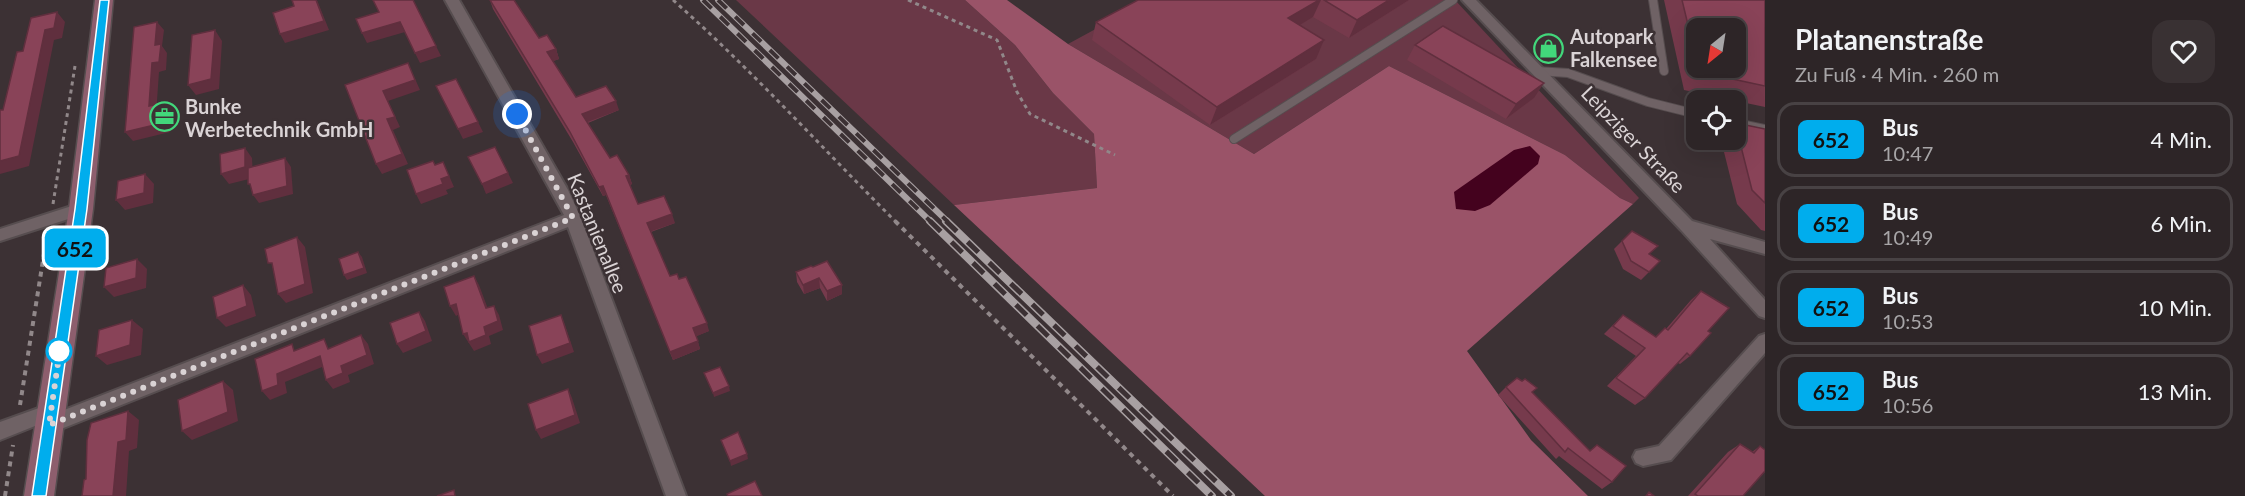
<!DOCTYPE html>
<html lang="de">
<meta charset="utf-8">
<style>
:root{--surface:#2d2527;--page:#393133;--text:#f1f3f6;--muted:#a7a5a7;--line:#484244}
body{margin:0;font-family:Lato,sans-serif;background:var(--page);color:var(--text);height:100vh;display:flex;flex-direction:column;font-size:22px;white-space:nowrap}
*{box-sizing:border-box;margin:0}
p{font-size:20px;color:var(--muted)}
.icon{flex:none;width:33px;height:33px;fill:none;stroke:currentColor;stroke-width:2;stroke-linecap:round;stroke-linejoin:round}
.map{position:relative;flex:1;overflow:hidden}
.drawer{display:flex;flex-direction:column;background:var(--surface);width:480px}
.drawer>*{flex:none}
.badge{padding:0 12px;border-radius:9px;font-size:21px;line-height:39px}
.needle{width:39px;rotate:210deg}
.buttons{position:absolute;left:1686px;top:18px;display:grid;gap:12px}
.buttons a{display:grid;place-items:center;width:60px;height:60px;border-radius:12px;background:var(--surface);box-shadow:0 6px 24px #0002,0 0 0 2px var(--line);font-size:30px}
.you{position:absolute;width:30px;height:30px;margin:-15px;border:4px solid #fff;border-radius:50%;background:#1a73e8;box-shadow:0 0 0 9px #1a73e833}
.map>.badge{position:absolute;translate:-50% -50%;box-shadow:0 0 0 3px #fff}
.round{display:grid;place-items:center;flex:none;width:63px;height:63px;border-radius:18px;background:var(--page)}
.summary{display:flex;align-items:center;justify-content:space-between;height:102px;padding:0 30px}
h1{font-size:28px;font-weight:700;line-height:45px}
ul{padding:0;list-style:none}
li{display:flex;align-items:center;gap:18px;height:75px;margin:0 12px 9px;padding:0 18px;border:3px solid var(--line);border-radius:18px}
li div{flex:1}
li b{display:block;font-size:22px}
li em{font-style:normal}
li .badge{min-width:66px;font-weight:700;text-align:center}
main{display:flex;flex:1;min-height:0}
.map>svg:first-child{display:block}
</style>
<main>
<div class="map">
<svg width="1765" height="496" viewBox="0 0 1765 496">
<rect width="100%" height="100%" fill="#3c3134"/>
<!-- green -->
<g fill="#6a3847">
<path d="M736,0H965L1015,45L1053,93L1094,134L1097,188L954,205Z"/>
<path d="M1149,0H1455L1639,198L1633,204L1620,198L1565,155L1389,66L1254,154L1068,44Z"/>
</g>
<!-- forest -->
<path fill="#9a5368" d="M965,0H1007L1068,44L1254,154L1389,66L1565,155L1620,198L1633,204L1467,351L1531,440L1588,496H1265L954,205L1097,188L1094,134L1053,93L1015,45Z"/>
<!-- water -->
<path fill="#44021e" d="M1530,146L1540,156L1538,164L1490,205L1475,211L1456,209L1454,192L1514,150Z"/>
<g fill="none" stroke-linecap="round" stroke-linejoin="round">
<defs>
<g id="lane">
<path d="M1653,0L1664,71"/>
<path d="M1537,71L1568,73L1648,102L1696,114"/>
<path d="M1736,123L1765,129"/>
<path d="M1234,139L1453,0"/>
</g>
<g id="street">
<path d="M445,0H459L568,190L581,218L686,496H666L568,227L56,431L49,433L42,431L40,424L0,440V422L50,404L57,406L59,412L564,215Z"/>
<path d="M1462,0H1476L1692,221L1765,242V254L1710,239L1765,300V318L1759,316L1681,230Z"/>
<path d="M81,203L87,205L89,209L87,213L0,241V229Z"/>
<path d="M1765,334V353L1671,460L1643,466L1636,463L1633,457L1636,451L1659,446L1759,336Z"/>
</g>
<path id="secondary" d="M95,0H113L93,209L54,496H24L69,209Z"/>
</defs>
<!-- lane casing -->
<use href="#lane" stroke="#564d4f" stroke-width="10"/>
<!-- street casing -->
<use href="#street" stroke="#564d4f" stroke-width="4"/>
<!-- secondary casing -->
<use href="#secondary" stroke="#564d4f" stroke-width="3"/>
<!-- path-far1 -->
<g stroke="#91888a" stroke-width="3" stroke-dasharray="4 4" stroke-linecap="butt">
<path d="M673,0C752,70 822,148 896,222"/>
<path d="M908,0L997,40L1017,92L1030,114L1115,155"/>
<path d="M53,204L75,66"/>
</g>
<!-- path -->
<g stroke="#91888a" stroke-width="4" stroke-dasharray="5 5" stroke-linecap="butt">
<path d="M895,221L1173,496"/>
<path d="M20,405L47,235"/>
<path d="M5,496L13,445"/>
</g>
<!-- lane -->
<use href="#lane" stroke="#6f6265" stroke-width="8"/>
<!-- street -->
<use href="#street" fill="#6f6265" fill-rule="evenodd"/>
<!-- secondary -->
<use href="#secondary" fill="#8d5e6d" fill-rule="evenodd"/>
<defs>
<g id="rail-far1">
<path d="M703,0L931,222"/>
<path d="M718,0L948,222"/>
</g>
<g id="rail">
<path d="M930,221L1212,496"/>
<path d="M946,221L1231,496"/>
</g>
</defs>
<!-- rail-far1 casing -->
<use href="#rail-far1" stroke="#a8a0a2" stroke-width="6"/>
<!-- rail casing -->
<use href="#rail" stroke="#a8a0a2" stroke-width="8"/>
<!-- rail-far1 -->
<use href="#rail-far1" stroke="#3c3134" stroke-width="4" stroke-dasharray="12" stroke-linecap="butt"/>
<!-- rail -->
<use href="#rail" stroke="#3c3134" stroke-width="5" stroke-dasharray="15" stroke-linecap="butt"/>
</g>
<!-- wall -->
<g fill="#763a4c" fill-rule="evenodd">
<path d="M490,0L539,38L556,49L559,59L553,61L576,97L619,110L588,123L610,158L629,175L632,184L630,185L638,204L675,223L651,232L670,276L679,279L709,331L696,336L700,349L673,360L606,195L603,196L573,142L493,9Z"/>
<path d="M1138,0H1409L1349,38L1313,17L1299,25L1316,59L1210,125L1092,40L1096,22Z"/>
<path d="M1664,0H1765V107L1684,90ZM1696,28L1736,68H1696Z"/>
<path d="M1415,45L1534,98L1506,119L1407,60Z"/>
<path d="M1736,123L1765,129V231L1761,230L1737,204L1721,140H1736Z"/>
<path d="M1622,241L1649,254L1660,261L1641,280L1623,269L1614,249Z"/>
<path d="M813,267L842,294L827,301L820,288L804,294L797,282L796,272Z"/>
<path d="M1701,291L1708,331L1690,356L1680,364L1678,363L1645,398L1635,405L1607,386L1636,356L1604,334L1623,315L1655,337L1665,328L1666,329L1691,300Z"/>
<path d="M1506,387L1532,393L1589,451L1597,445L1612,482L1602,489L1559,456L1556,459L1498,395Z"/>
<path d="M1740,444L1752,452L1760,446L1743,496H1688L1728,452Z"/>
</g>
<!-- shaded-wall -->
<g fill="#602f3e">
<path d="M316,0H317L329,30L285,43L280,34Z"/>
<path d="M1319,0H1321L1313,17L1280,37L1288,18Z"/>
<path d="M1389,0H1409L1349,38L1357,20Z"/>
<path d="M57,12L65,22L62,38L54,40L29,166L0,174V161L45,30Z"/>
<path d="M157,22L164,30L162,46L167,53L166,70L159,72L156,115L149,106L152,63L155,45Z"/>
<path d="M400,22L405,32L367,43L362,33Z"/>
<path d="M215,30L222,41L219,89L196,95L188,85Z"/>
<path d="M1324,40L1316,59L1210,125L1217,107Z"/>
<path d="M436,46L441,56L420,63L415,53Z"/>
<path d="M556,49L559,59L551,62L547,52Z"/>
<path d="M408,63L420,90L388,101L400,127L393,130L408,164L382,174L376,164L387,119L383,91Z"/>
<path d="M1544,83L1534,98L1506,119L1516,104Z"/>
<path d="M616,101L619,110L585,123L582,114Z"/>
<path d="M163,103L170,111V132L133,141L125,132Z"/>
<path d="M478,122L483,132L463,139L458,129Z"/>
<path d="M245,148L252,158L253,178L229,184L221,174Z"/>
<path d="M285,158L291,167L293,194L259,203L253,195Z"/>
<path d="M443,162L454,187L446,190L448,194L421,204L416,194L441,179Z"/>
<path d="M508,173L513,183L486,194L482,184Z"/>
<path d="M145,174L154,184L153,203L125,210L116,200Z"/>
<path d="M629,175L632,184L629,185L626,176Z"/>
<path d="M603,186L606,195L603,196L599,187Z"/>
<path d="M672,214L675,223L649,232L647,223Z"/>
<path d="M297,237L305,247L313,293L286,303L278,294Z"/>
<path d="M358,252L362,257L367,273L347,280L344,275Z"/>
<path d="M137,259L147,269L146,288L114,297L104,287Z"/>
<path d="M474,276L479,285L491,317L486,308Z"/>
<path d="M819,278L820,288L804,294L803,285Z"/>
<path d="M243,285L251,295L256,316L226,327L217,318Z"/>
<path d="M842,285V294L827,301V291Z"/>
<path d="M456,304L461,313L456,316L450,306Z"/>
<path d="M494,306L499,315L503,330L489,336L491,344L474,351L463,334L484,327Z"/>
<path d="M419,312L425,321L432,341L403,353L397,344Z"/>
<path d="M561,315L565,325L574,352L542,364L537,355Z"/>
<path d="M132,320L143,329L141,355L107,365L96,356Z"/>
<path d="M707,323L709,331L695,337L693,328Z"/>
<path d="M361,335L368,344L374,364L348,375L350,382L333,389L326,380L341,366Z"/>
<path d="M698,341L700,349L673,360L670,352Z"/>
<path d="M320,356L327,365L285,382L287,393L270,400L262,391L277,374Z"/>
<path d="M223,381L233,390L238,421L192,440L182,431Z"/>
<path d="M729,386L730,391L714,397L713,393Z"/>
<path d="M568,389L572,398L580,423L541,439L536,430Z"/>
<path d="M128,411L139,420L137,448L129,451L126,496H113L118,442Z"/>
<path d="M747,454L748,459L731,466L730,461Z"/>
</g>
<!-- building -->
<g fill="#894358" stroke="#602f3e" stroke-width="1.5">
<path d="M292,0H316L324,21L280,34L273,13L294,6Z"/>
<path d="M373,0H413L436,46L415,53L400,22L362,33L356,19L379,12Z"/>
<path d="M490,0H514L539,38L547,35L556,49L547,52L576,97L606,86L616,101L582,114L610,158L617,155L629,175L626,176L638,204L664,196L672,214L647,223L670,276L677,274L679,279L686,277L707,323L693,328L698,341L670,352L603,186L599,187L570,132Z"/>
<path d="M1138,0H1319L1288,18L1324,40L1217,107L1096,22Z"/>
<path d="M1324,0H1389L1357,20Z"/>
<path d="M1682,0H1765V86L1700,72L1699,68H1736V28H1696V58Z"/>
<path d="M57,12L54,28L45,30L19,156L0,161V110H3L17,52L23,51L31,18Z"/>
<path d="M157,22L155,45L161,44L159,62L152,63L149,106L163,103V123L125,132L134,27Z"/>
<path d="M1443,26L1544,83L1516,104L1415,45Z"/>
<path d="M215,30L211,79L188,85L192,35Z"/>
<path d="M408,63L415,80L383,91L395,117L387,119L402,154L376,164L345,85Z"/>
<path d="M456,79L478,122L458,129L436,86Z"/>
<path d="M1736,123L1765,129V203L1752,190L1736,127Z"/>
<path d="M495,147L508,173L482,184L468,157Z"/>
<path d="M245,148V167L221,174L220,154Z"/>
<path d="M285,158L287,186L253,195L250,184H248V168Z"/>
<path d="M433,161L435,165L443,162L449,176L441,179L443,184L416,194L407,170Z"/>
<path d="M145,174L144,193L116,200L118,181Z"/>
<path d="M1632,231L1658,246L1649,254L1660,261L1649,272L1631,261L1622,241Z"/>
<path d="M297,237L305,284L278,294L272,263H268L265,249Z"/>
<path d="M358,252L364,268L344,275L339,259Z"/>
<path d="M137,259L136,278L104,287L106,268Z"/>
<path d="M827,261L842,285L827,291L819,278L803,285L796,272L811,266L813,267Z"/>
<path d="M474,276L486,308L494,306L498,321L484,327L486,335L469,342L467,333L463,334L456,304L450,306L444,287Z"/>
<path d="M243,285L247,306L217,318L213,297Z"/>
<path d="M1701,291L1729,308L1708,331L1711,333L1690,356L1687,353L1645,398L1616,378L1645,348L1613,326L1623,315L1656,337L1665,328L1668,330Z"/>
<path d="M419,312L426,331L397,344L390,323Z"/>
<path d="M561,315L570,343L537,355L529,326Z"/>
<path d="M132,320L130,345L96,356L99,330Z"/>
<path d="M361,335L367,355L341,366L343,373L326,380L320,356L277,374L278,385L262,391L255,359L292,344L294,351L324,339L328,349Z"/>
<path d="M720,367L729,386L713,393L704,373Z"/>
<path d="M1517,378L1522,381L1525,379L1537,388L1532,392L1590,451L1597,445L1626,466L1612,482L1568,448L1565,452L1506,387Z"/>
<path d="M223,381L228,412L182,431L178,400Z"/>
<path d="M568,389L575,415L536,430L528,404Z"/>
<path d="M128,411L126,440L118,442L113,496H82L84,480L86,479L87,440L91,423Z"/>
<path d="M738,432L747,454L730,461L721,440Z"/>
<path d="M1740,444L1754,453L1760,446L1765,450V471L1743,496H1698L1695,494Z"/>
<path d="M755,481L762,496H728L727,494Z"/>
<path d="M454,490L455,496H437Z"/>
<path d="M1649,492L1654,496H1646Z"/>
</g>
<!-- line -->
<path fill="#00aded" stroke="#fff" stroke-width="1.5" d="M100,0H109L87,209L46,496H32L75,209Z"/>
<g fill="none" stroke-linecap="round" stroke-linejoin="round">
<!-- walk -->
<path stroke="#dad3d5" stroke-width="6" stroke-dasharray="0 10.8" d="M59,351L61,342L49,425L573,218L517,114"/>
</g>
<!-- icons -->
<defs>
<symbol id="shop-ring" viewBox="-11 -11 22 22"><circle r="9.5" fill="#3c3134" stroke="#42d77b" stroke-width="1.5"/><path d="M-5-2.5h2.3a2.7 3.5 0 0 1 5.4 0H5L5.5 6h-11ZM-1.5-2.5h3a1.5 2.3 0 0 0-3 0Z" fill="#42d77b"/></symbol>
<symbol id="office-ring" viewBox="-11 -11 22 22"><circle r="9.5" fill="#3c3134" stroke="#42d77b" stroke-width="1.5"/><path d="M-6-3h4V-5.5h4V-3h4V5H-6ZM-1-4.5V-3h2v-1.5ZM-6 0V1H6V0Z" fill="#42d77b"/></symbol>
</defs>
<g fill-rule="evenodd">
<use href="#shop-ring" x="1532" y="32" width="33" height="33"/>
<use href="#office-ring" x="148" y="100" width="33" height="33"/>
</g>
<!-- markers -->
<circle fill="#fff" stroke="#00aded" stroke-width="3" cx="59" cy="351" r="12"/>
<g text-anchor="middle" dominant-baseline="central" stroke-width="5" stroke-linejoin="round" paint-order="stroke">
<!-- poi labels -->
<g font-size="20" font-weight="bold" fill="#dad3d5" stroke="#3c3134" text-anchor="start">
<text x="1570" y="36">Autopark<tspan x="1570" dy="23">Falkensee</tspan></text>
<text x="185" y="106">Bunke<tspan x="185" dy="23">Werbetechnik GmbH</tspan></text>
</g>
<!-- street labels -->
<g font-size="20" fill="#dad3d5" stroke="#3c3134">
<text transform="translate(1634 139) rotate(46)">Leipziger Straße</text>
<text transform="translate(598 233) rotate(68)">Kastanienallee</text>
</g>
</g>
</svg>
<div class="buttons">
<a><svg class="needle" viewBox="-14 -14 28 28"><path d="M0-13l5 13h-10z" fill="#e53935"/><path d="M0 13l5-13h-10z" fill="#a7a5a7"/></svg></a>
<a><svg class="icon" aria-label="locate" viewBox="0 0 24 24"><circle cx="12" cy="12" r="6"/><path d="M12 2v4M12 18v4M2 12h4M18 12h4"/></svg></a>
</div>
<div class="you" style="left:517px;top:114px"></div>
<b class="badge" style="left:75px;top:248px;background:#00aded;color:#111">652</b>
</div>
<section class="drawer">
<div class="summary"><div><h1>Platanenstraße</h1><p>Zu Fuß · 4 Min. · 260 m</p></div><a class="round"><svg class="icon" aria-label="heart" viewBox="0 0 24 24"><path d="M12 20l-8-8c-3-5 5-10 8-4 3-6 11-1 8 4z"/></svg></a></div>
<ul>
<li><span class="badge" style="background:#00aded;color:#111">652</span><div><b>Bus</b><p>10:47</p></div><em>4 Min.</em></li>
<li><span class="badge" style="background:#00aded;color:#111">652</span><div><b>Bus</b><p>10:49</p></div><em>6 Min.</em></li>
<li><span class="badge" style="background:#00aded;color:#111">652</span><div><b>Bus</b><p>10:53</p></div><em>10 Min.</em></li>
<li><span class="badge" style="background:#00aded;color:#111">652</span><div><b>Bus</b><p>10:56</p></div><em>13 Min.</em></li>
</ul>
</section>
</main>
